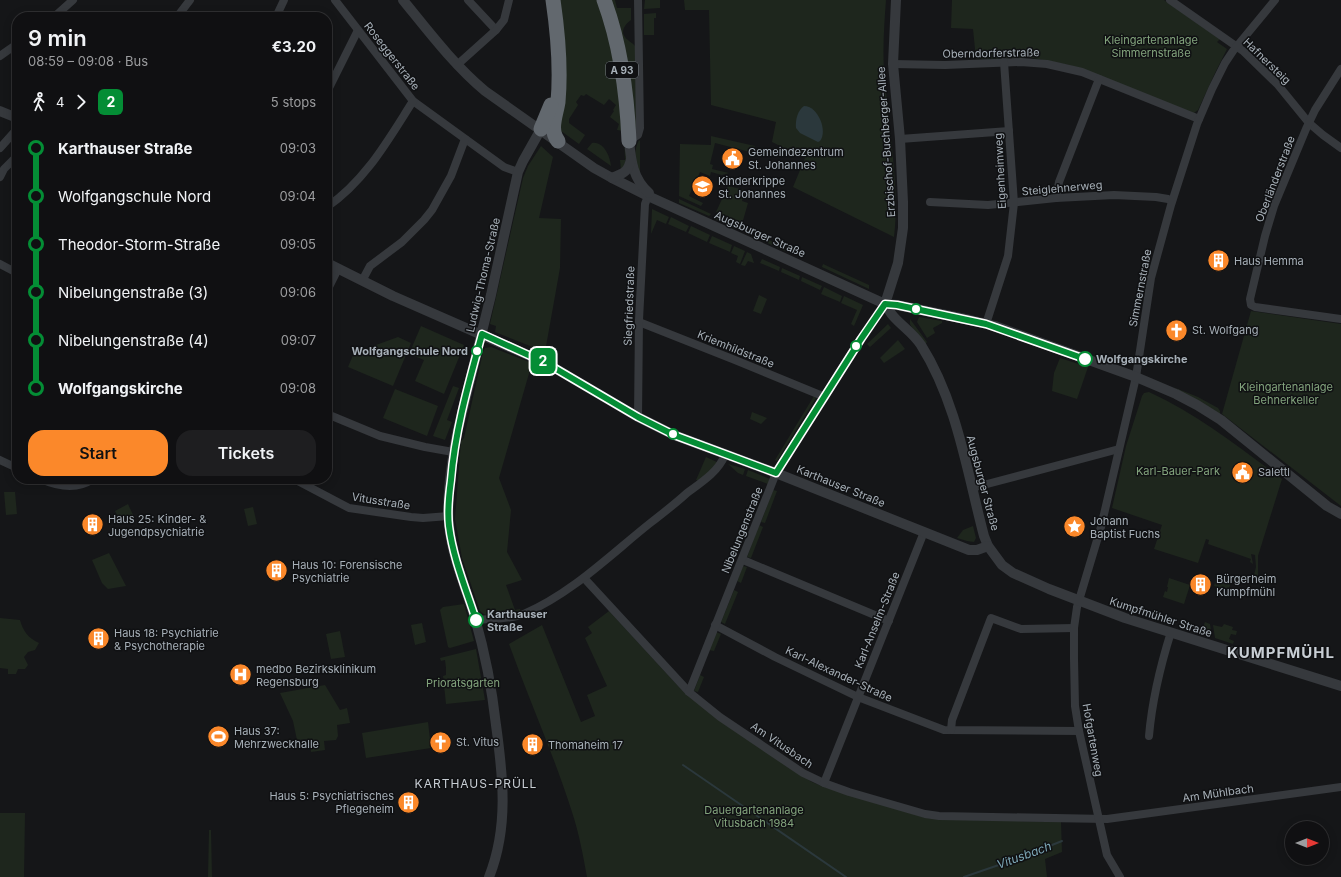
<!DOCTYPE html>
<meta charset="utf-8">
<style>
:root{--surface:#101012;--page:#1e1e20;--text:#f1f3f6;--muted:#9c9d9f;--line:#303032;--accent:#fb882a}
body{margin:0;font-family:Inter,sans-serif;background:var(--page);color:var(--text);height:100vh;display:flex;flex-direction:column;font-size:15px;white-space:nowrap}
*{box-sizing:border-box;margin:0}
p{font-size:13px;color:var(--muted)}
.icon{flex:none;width:22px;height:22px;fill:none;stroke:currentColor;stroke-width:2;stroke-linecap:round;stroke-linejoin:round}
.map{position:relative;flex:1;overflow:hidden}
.sheet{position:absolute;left:12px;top:12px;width:320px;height:472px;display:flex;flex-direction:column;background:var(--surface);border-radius:16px;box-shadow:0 2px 10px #0003,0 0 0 1px var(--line)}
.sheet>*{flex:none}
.badge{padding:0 8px;border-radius:6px;font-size:14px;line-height:26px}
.needle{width:26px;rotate:90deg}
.fabs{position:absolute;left:1285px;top:821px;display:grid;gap:8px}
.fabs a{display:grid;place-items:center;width:44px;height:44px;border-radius:50%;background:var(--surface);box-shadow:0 2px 10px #0003,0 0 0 1px var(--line);font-size:20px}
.map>.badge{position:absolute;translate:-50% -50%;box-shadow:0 0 0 2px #fff}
.legs{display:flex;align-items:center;gap:6px;height:44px;padding:0 16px;font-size:13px}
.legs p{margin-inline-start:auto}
.overview{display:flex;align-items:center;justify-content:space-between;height:68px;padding:0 16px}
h1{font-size:22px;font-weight:600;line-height:30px}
.button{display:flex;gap:8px;margin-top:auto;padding:8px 16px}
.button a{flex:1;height:46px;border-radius:16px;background:var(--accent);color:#111;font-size:16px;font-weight:600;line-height:46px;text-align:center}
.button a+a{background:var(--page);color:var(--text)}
ul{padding:0 16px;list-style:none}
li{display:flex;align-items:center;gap:14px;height:48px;font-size:15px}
li i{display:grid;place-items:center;width:6px;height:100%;margin:0 5px;background:currentColor}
li i::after{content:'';width:10px;height:10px;margin:-5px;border:3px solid;border-radius:50%;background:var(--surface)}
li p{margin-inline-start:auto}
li:first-child i{background:linear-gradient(#0000 50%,currentColor 0)}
li:last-child i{background:linear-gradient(currentColor 50%,#0000 0)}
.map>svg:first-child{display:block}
</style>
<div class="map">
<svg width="1341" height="877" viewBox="0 0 1341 877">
<rect width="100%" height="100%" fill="#151618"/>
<!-- green -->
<g fill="#1e261d">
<path d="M557,0H600L602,4C605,15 610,25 612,36C618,58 635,155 622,171L621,170L620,160H625L624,131L617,130L619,124L610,117L614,111L613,110L616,105L609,99L604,105L586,94L584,96L581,95L576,102L578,105L569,119V123L585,135L579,144L561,131L556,125C567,85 563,41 557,0Z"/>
<path d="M609,0H615L617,8H631V20C624,25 619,33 628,40C631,43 633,43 636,47V132Z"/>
<path d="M645,0H660V8L644,9Z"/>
<path d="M684,0H886C884,27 882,55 885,82C889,132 900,188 894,237L793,187L805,158L772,142L776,122L711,105L709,10H685Z"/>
<path d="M952,0H1164L1220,39L1217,42L1227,49L1215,73L1198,110L1194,113L1069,65L1033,58L976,59L973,29L951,28Z"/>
<path d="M656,13V18H654V35H644V14Z"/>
<path d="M711,136L755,146L754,153L715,143L710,164L713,165L712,169L729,173L722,175L711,172L710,176L700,172L689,196L703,203L701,206L679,196L680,144L711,145Z"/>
<path d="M639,140L640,141V173C633,165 634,149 639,140Z"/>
<path d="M592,143C604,141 610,157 611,166L587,149Z"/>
<path d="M541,146L553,157L539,218L561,219L560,268L545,352L495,332L496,326L490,324L523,178L528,166Z"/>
<path d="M728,186L745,190L742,201L748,203L742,224L716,212Z"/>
<path d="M679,199L711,214L709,216L679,203Z"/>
<path d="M652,209L669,217L666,224L657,220L651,234Z"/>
<path d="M716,216L741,227L736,229L715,219Z"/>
<path d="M671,217L689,226L686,232L668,224Z"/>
<path d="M691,226L710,235L707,242L688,233Z"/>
<path d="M712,236L732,245L730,252L709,243Z"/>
<path d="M765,238L784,247L785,251L761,240Z"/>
<path d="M734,246L745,251L740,264L736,262L738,256L731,253Z"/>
<path d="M747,252L751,254L754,263L748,261L745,266L741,265Z"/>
<path d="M762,259L780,267L779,271L760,263Z"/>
<path d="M823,264L869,285V289L822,267Z"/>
<path d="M782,268L800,276L799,280L781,272Z"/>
<path d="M802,277L822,286L820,290L801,281Z"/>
<path d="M824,287L842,296L840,302L821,294Z"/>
<path d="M759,295L767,299L761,314L753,311Z"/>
<path d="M844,296L863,305L854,326L851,324L857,310L841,303Z"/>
<path d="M1251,311L1341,324V506L1222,414Z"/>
<path d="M919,317L942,321V323L933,328L935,333L927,338L917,322Z"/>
<path d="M910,319L927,342L925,344L911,326L910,324Z"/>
<path d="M888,324L891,328L870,347L867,344Z"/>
<path d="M421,326L464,345L444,394L415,381L424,360L409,354Z"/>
<path d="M398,337L411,343L393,386L348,367L354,353Z"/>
<path d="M898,340L905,349L884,363L880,358Z"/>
<path d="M491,347L532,363L499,478L511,510L507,552L522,580L506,585L515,610L520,609L521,612C509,614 489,621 480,611L462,558L455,519L461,441L464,438L483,352L485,348Z"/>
<path d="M1060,358L1088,367L1077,399L1052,391L1054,373Z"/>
<path d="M453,386L459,388L447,420L452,422L445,440L433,436Z"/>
<path d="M1173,387L1198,397L1218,408L1220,411V415Z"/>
<path d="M395,389L438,406L427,436L383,418Z"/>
<path d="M1149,392C1197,414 1239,447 1282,479L1258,556V580L1253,579L1256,567L1255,555L1251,554L1253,564L1250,562L1251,559L1208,544L1209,540L1206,539L1198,563L1154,549L1162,525L1112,508L1126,446L1142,396L1144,393Z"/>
<path d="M814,396L816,398L777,461L775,460Z"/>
<path d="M752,412L767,418L761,424L750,419Z"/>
<path d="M706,457L719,463L700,481L696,480Z"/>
<path d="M728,464L745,469L743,475L738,473Z"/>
<path d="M748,470L770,479L768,484L746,476Z"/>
<path d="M773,490L777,491L765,523L761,522Z"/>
<path d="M4,492H15L17,514L6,515Z"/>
<path d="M128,504L134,517L121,523L115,511Z"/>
<path d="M253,507L257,524L248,526L244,509Z"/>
<path d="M759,525L763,527L751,558L747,557Z"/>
<path d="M973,526L976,538L974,542L967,541L957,538L963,530Z"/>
<path d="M109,553L126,586L108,589L102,583L92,560Z"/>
<path d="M743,566L747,567L741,583L737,581Z"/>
<path d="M1225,574L1233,577L1228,591L1214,586L1216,579L1222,580Z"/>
<path d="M1169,578L1190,585L1184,604L1163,597L1165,591L1167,592L1168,587H1167Z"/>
<path d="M734,590L738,592L725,624L721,622Z"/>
<path d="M464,604L474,641L450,648L448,647L440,610L443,607Z"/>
<path d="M609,611L681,689L720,721L812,782L824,787L923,817L932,819L1061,822L1062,852L1045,859L1047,877H587C583,855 579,833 572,812C554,755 529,700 509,644L542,625L581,722L595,716L587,695L607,686L585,638L592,633L588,627Z"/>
<path d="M0,618L20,620C23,631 28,638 39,643L35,650L28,652L24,657L28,665L25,669H18L16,674H8V669L0,668Z"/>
<path d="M1205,622L1210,624L1212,637L1201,633Z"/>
<path d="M422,623L426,642L415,645L411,625Z"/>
<path d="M1224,624L1233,627L1232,630L1237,631L1236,635L1231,634L1229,639L1234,641L1233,644L1215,638L1213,625L1222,627Z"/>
<path d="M340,631L345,657L331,659L326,634Z"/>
<path d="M716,632L721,634L714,651L709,650Z"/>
<path d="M476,649L485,700L446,704L443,676L446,675V668L445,660L441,661L440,658Z"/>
<path d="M700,675L704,677L698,692L694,691Z"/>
<path d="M325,685L340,710L347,708L350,723L337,725L338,736L336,740L324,741L325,750L311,752L309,739L297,740L293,721L280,693Z"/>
<path d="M428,722L431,748L366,758L362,733Z"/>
<path d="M0,813H25L24,877H0Z"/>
<path d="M209,830H211L212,877H208Z"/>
</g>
<!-- water -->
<path fill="#2b383c" d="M804,106C818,106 828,131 820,141L818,142L800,133L796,128C795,120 798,110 804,106Z"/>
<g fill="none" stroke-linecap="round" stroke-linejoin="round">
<!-- stream -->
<g stroke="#2b383c" stroke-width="2">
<path d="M683,765L846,877"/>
<path d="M964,877L1022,857L1062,841"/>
</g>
<!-- minor -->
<g stroke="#36393d" stroke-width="8">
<path d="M335,0L413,101L504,167L518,172"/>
<path d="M468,0L496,30"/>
<path d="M1170,0L1243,51L1278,85L1309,123L1323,135L1341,148"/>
<path d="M54,17L73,0"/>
<path d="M177,17L190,0"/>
<path d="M276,17L284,0"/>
<path d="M0,56L17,44"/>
<path d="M893,64L945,65L1021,62L1047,64L1082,72L1199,119"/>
<path d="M457,65L496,30L504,20L509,0"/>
<path d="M1341,69L1315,110L1306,129L1274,206L1265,236L1250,299L1251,305L1255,307L1341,319"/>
<path d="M327,92L358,30"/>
<path d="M900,139L1009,131"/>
<path d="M629,141L638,135L640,128L638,0"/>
<path d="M0,148L17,129"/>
<path d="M0,177L4,169L17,156"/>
<path d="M1056,198L1059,182L1099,79"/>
<path d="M930,202L988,205L1056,198L1114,195L1156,197L1168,199L1172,201"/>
<path d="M327,207C366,180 388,140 413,101"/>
<path d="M0,264L17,273"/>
<path d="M362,281L370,266L402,242L424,220L432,210L451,176L465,139"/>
<path d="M327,291L338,269"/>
<path d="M639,322L735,360L825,397"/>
<path d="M986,324L1008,256L1014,203L1004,62"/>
<path d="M327,414L380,436L425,447L453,452"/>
<path d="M638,417L639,320L645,204L648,196"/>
<path d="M0,460L17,468"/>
<path d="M41,479C57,486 77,490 93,479"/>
<path d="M294,479L349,508L411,517L423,518L449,516"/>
<path d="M972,488L1119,449"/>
<path d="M743,560L889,621"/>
<path d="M584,578L689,692L720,717L803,773L824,783L849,792L925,814L939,816L1107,819L1341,787"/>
<path d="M476,620C492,618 508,620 524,614C572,593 609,556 649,524C662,514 675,504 687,493C702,482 718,472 725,455"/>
<path d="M715,625L775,657L858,697L944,730L1079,731"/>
<path d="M689,692L776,473L856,346L885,304"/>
<path d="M951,730L952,720L991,618L1021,629L1074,628"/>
<path d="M1149,736C1152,701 1160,667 1171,632"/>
<path d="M824,783L924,532"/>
<path d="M1120,877L1107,855L1079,731L1075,706L1074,659V628L1077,607L1101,527L1136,377L1151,278L1157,256L1171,205L1197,124L1212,89L1225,63L1233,51L1275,0"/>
</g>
<!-- tertiary -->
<g stroke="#36393d" stroke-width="10">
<path d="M403,0C429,32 454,65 485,91L594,168L612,178L648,196L885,304C888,308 890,313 894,317C903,327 913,333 921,345C957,402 967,472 984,536L988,546L1002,565L1013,573L1049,589L1125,618L1341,686"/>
<path d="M0,111L17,118"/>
<path d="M629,141C631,161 633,179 649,193"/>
<path d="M612,178C623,173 628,173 631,159"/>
<path d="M327,263L393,296L546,363L638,417L674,435L776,473L969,550H977L988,546"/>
<path d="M885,304L897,305L970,320L995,326L1136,377L1176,394L1197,405L1221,420L1327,506L1341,514"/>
<path d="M885,304L898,263L903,228V202L900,139L893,64L896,0"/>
<path d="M489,877C509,827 503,776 496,725C492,689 485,653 475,618C466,588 452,557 449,525C446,495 452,459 458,429L491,295L518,172L523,161L541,129"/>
</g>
<!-- motorway -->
<g stroke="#62686e" stroke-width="15">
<path d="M553,0C558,34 561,68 558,102C556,115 549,130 558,141"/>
<path d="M604,0C621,46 627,93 629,141"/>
<path d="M541,129L551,105"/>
</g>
</g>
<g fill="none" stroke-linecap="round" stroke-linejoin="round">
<defs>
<path id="line-1" d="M476,620C466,589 453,558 449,526C447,510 449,495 451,480C455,430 469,382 482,334L546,363L638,417L674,435L776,473L861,339L885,304L897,305L986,324L1085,359"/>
</defs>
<!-- line-1 casing -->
<use href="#line-1" stroke="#fff" stroke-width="9"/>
<!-- line-1 -->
<use href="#line-1" stroke="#048d35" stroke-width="6"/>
</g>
<!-- icons -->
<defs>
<symbol id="civic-disc" viewBox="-11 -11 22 22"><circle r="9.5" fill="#fb882a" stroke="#101113"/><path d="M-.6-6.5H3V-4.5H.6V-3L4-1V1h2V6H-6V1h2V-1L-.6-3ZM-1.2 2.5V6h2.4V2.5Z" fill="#fff"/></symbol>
<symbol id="school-disc" viewBox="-11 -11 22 22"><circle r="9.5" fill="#fb882a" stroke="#101113"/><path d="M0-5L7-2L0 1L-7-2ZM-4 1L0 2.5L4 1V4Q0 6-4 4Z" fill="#fff"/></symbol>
<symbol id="building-disc" viewBox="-11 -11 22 22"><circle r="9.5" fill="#fb882a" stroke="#101113"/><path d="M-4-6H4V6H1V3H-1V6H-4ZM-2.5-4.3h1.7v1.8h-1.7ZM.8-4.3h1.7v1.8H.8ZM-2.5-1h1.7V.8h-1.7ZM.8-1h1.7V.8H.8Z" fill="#fff"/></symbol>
<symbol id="church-disc" viewBox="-11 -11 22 22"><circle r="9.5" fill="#fb882a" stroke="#101113"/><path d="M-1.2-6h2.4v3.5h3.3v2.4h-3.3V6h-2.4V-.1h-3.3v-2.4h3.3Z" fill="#fff"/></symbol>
<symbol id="sight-disc" viewBox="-11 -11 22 22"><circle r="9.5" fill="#fb882a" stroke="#101113"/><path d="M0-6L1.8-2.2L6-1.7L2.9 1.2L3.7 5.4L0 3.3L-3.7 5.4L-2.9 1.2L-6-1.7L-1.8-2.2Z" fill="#fff"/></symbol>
<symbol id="hospital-disc" viewBox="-11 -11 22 22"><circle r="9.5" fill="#fb882a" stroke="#101113"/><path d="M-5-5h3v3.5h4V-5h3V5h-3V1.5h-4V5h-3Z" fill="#fff"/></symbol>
<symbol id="stadium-disc" viewBox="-11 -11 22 22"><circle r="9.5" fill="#fb882a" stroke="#101113"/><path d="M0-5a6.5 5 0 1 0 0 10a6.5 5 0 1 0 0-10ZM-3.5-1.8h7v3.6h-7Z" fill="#fff"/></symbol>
</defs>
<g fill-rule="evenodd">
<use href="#civic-disc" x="720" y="146" width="25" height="25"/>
<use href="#school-disc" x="690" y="174" width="25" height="25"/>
<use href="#building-disc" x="1206" y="248" width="25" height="25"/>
<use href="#church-disc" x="1164" y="318" width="25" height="25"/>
<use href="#civic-disc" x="1230" y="460" width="25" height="25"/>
<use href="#building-disc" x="80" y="512" width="25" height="25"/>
<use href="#sight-disc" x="1062" y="514" width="25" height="25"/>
<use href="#building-disc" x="264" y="558" width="25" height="25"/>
<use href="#building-disc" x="1188" y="572" width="25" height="25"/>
<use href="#building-disc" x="86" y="626" width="25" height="25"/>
<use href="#hospital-disc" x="228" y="662" width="25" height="25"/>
<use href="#stadium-disc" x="206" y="724" width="25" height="25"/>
<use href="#church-disc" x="428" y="730" width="25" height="25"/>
<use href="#building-disc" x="520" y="732" width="25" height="25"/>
<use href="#building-disc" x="396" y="790" width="25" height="25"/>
</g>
<!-- markers -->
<g fill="#fff" stroke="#048d35" stroke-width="2">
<circle cx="916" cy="309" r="5"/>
<circle cx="856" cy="346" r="5"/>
<circle cx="477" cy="351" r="5"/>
<circle cx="1085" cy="359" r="7"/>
<circle cx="673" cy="434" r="5"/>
<circle cx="476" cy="620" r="7"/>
</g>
<g text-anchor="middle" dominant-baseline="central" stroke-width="3" stroke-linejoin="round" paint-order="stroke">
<!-- shield labels -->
<rect fill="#101113" stroke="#7a8086" stroke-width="1" x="606" y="62" width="32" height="16" rx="3"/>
<g font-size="10" font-weight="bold" fill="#a7b0b8">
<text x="622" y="70">A 93</text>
</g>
<!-- park labels -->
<g font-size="11" fill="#83a47d" stroke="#101113">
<text x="1151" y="40">Kleingartenanlage<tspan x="1151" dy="13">Simmernstraße</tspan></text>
<text x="1286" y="387">Kleingartenanlage<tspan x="1286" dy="13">Behnerkeller</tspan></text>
<text x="1178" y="471">Karl-Bauer-Park</text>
<text x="463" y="683">Prioratsgarten</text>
<text x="754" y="810">Dauergartenanlage<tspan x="754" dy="13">Vitusbach 1984</tspan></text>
</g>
<!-- street labels -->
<g font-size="11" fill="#a7b0b8" stroke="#101113">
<text transform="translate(991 53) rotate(-1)">Oberndorferstraße</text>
<text transform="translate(392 56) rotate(52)">Roseggerstraße</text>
<text transform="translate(1267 61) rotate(44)">Hafnersteig</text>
<text transform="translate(886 142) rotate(-94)">Erzbischof-Buchberger-Allee</text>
<text transform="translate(1000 171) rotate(-93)">Eigenheimweg</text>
<text transform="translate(1275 179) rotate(-69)">Oberländerstraße</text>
<text transform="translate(1062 188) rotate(-5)">Steiglehnerweg</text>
<text transform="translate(760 234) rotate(24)">Augsburger Straße</text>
<text transform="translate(483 275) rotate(-77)">Ludwig-Thoma-Straße</text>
<text transform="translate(1140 288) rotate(-79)">Simmernstraße</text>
<text transform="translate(629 306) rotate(-88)">Siegfriedstraße</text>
<text transform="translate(736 349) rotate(22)">Kriemhildstraße</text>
<text transform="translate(983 483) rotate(75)">Augsburger Straße</text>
<text transform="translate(841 486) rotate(22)">Karthauser Straße</text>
<text transform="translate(381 501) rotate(9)">Vitusstraße</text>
<text transform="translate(742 530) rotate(-68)">Nibelungenstraße</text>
<text transform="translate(1161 617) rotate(18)">Kumpfmühler Straße</text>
<text transform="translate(877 620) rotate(-68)">Karl-Anselm-Straße</text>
<text transform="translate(839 674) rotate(25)">Karl-Alexander-Straße</text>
<text transform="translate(1093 740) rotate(80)">Hofgartenweg</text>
<text transform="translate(782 745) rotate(34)">Am Vitusbach</text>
<text transform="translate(1218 793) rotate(-8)">Am Mühlbach</text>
</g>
<!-- poi labels -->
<g font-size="11" fill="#a7b0b8" stroke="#101113" text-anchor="start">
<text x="748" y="152">Gemeindezentrum<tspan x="748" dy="13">St. Johannes</tspan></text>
<text x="718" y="181">Kinderkrippe<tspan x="718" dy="13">St. Johannes</tspan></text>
<text x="1234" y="261">Haus Hemma</text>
<text x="1192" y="330">St. Wolfgang</text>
<text x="1258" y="472">Salettl</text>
<text x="108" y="519">Haus 25: Kinder- &amp;<tspan x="108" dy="13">Jugendpsychiatrie</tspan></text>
<text x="1090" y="521">Johann<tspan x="1090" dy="13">Baptist Fuchs</tspan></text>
<text x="292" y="565">Haus 10: Forensische<tspan x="292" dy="13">Psychiatrie</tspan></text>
<text x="1216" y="579">Bürgerheim<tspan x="1216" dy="13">Kumpfmühl</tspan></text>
<text x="114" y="633">Haus 18: Psychiatrie<tspan x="114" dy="13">&amp; Psychotherapie</tspan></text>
<text x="256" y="669">medbo Bezirksklinikum<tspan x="256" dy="13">Regensburg</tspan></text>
<text x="234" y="731">Haus 37:<tspan x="234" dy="13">Mehrzweckhalle</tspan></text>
<text x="456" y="742">St. Vitus</text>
<text x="548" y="745">Thomaheim 17</text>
<text x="394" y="796" text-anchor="end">Haus 5: Psychiatrisches<tspan x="394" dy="13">Pflegeheim</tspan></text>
</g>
<!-- stop labels -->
<g font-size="11" font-weight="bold" fill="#a7b0b8" stroke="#101113" text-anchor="start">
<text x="468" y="351" text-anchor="end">Wolfgangschule Nord</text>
<text x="1096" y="359">Wolfgangskirche</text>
<text x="487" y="614">Karthauser<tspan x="487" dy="13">Straße</tspan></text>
</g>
<!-- neighbourhood labels -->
<g font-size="12" letter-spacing="1" fill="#c8ced4" stroke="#101113">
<text x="476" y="783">KARTHAUS-PRÜLL</text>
</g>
<!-- water labels -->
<g font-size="12" font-style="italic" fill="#7ca6b5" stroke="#101113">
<text transform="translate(1024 855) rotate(-20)">Vitusbach</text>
</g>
<!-- district labels -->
<g font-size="15" font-weight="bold" letter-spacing="1" fill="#c8ced4" stroke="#101113">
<text x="1281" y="652">KUMPFMÜHL</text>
</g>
</g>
</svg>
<div class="fabs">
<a><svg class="needle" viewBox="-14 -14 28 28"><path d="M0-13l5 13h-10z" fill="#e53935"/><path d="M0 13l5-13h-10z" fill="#9c9d9f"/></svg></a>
</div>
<b class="badge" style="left:543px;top:361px;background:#048d35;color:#fff">2</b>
<section class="sheet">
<div class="overview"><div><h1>9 min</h1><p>08:59 – 09:08 · Bus</p></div><b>€3.20</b></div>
<div class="legs"><svg class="icon" aria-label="walk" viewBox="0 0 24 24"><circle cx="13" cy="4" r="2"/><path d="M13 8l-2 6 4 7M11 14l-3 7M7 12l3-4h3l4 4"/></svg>4<svg class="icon" aria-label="forward" viewBox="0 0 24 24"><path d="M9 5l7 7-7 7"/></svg><b class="badge" style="background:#048d35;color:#fff">2</b><p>5 stops</p></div>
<ul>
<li><i style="color:#048d35"></i><b>Karthauser Straße</b><p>09:03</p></li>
<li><i style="color:#048d35"></i><span>Wolfgangschule Nord</span><p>09:04</p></li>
<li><i style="color:#048d35"></i><span>Theodor-Storm-Straße</span><p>09:05</p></li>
<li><i style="color:#048d35"></i><span>Nibelungenstraße (3)</span><p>09:06</p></li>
<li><i style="color:#048d35"></i><span>Nibelungenstraße (4)</span><p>09:07</p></li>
<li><i style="color:#048d35"></i><b>Wolfgangskirche</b><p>09:08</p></li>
</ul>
<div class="button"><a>Start</a><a>Tickets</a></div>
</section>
</div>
